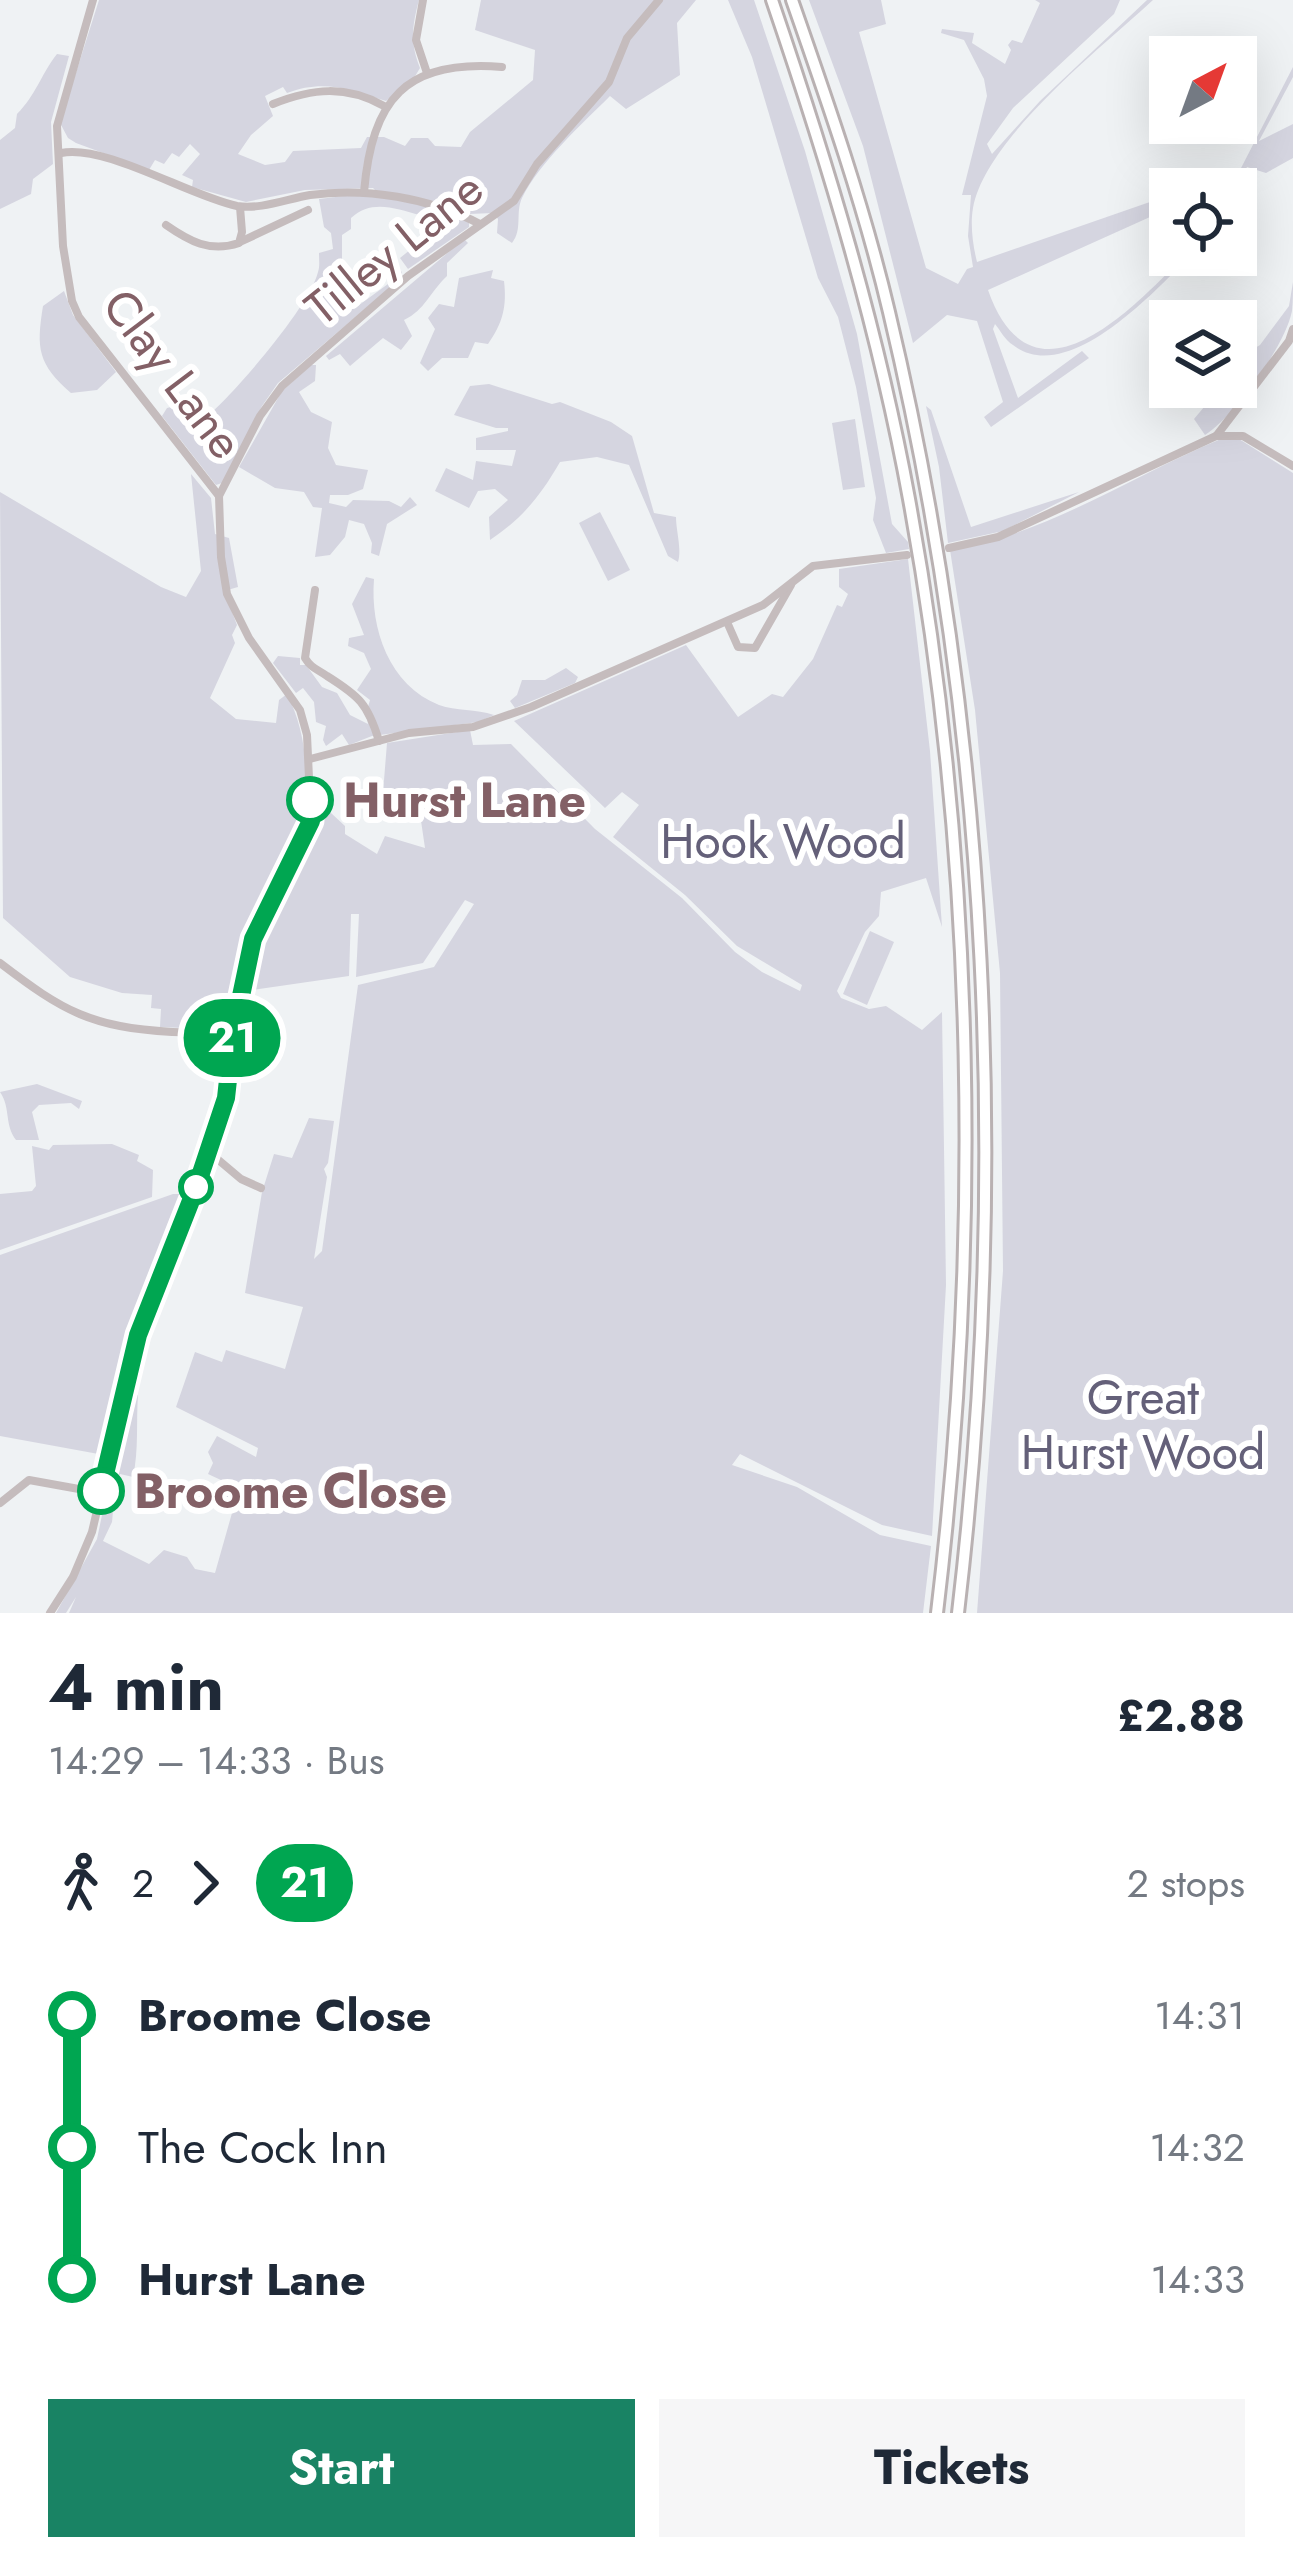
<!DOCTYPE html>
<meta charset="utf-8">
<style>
:root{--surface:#fff;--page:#f6f6f7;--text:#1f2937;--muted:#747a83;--accent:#198364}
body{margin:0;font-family:Jost,sans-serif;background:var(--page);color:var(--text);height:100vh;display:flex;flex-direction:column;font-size:45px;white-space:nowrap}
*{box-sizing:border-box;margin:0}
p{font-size:39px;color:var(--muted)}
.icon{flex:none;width:66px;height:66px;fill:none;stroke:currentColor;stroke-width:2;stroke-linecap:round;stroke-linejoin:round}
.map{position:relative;height:1613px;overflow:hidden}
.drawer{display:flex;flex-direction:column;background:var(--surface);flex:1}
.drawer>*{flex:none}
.badge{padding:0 24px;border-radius:39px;font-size:42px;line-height:78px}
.needle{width:78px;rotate:41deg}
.buttons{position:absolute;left:1149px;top:36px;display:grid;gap:24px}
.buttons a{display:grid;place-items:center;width:108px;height:108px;border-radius:0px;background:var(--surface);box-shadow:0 12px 48px #0002;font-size:60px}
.map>.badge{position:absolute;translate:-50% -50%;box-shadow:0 0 0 6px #fff}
.legs{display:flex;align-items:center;gap:18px;height:132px;padding:0 48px;font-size:39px}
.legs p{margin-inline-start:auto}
.summary{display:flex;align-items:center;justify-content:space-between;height:204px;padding:0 48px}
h1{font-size:66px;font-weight:700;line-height:90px}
.primary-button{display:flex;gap:24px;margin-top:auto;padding:24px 48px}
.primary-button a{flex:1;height:138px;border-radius:0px;background:var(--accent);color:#fff;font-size:48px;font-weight:700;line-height:138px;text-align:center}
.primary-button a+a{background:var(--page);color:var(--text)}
ul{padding:0 48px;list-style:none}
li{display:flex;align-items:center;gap:42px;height:132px;font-size:45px}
li i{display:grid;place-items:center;width:18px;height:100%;margin:0 15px;background:currentColor}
li i::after{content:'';width:30px;height:30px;margin:-15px;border:9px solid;border-radius:50%;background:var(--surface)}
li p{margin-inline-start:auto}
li:first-child i{background:linear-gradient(#0000 50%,currentColor 0)}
li:last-child i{background:linear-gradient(currentColor 50%,#0000 0)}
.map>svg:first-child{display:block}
</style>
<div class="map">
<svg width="1293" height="1613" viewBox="0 0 1293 1613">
<rect width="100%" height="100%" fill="#eff2f4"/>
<!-- green -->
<g fill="#d5d5e0">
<path d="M99,0H419C412,26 410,43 420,68L414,78L386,101C350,89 323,79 287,93L283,87L265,96L273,116L251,135L238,154L265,165L285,162L293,151L361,148L367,137H384L405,146L411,138H428L435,146L461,147L470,132L533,80L535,50L475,30L481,0H696L677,23L680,75L626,109L610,96C582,124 539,163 522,198C515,213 523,229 512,243L497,233L498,219L493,213L469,214V227L408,269L400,258L421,241L420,215C395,208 371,199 351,218V229L342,235V258L336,277L349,289L355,308L388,284L387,276L395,267L402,272L400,279L278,383L262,406L222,483L216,485L162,416L167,408L179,405L186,416L203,420C231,398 310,306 318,272C320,266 319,260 319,253L333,249L331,233L324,227L319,199L377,192L373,188L305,190L246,202L192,187L193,180L182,175L200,154L190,144L179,157L172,153L164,164L155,160L149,170L76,143L68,138L60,123Z"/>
<path d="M728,0H754L805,151L857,334L892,524L908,542L909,549L886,553L873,520L876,498L856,387L838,317L818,278L752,57Z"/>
<path d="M809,0H881L886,24L859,32L926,268L958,284L967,269L973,267L968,236L971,195H962L987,96L984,79L964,40L941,33L942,29L974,33L972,43L1005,64L1011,50L1008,45L1012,40L1022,43L1040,3L1035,0H1120L1114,14L1013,108L987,144L992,154L1040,101L1147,0H1153C1102,47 985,139 973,208C970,225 973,246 977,262L1170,195V208L988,290C1032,415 1131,311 1185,255H1191C1155,291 1068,387 1013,345C1005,340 1000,330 995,324L993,329L1018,398L1082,351L1089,358L991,427L984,417L1003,402L977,321L947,315L913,343L863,146Z"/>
<path d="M57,54L69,56L51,122L53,164L33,179L31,194L0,209V140L15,128L17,114C36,95 40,76 57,54Z"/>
<path d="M1293,67V77L1259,141L1293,124V158L1266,173L1247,167L1235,189H1230L1234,179L1211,189H1186L1240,170Z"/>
<path d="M464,239L468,243L447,263V276C430,292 425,310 404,320L412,336L401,350L383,338L350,366L340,354L329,360L326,356Z"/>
<path d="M493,270L491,278L504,281C507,306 503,323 488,344L475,342L468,358H442L428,371L420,363L435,329L428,318L439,304L454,307L459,278Z"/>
<path d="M1293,282C1293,291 1293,302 1292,311C1285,346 1234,417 1205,435L1194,419L1215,394V387H1236V359L1260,345L1289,306Z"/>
<path d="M64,291L73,315L116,372L97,390L71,393C38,364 36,349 43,306Z"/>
<path d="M311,365H316L315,381L299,392L311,412L332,422L328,448L336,465L368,470L363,489L348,495H330L329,503L346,507L353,500L389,501L401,507L410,497L417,505L387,524L379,556L371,553L372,543L364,524L349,520L345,537L330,555L315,557L322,508L313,507L304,492L275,488L239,467L282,391Z"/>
<path d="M489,384L552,404L560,402L611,422L632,436L654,513L676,517C676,531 682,549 678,562L668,556L629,465L597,457L560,462C541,495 522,519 490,540L489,517L508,500L495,489L478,491L469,508L435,491L446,468L473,480L476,461L512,466L516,450H476V438L508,431V428H496L454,415L470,386Z"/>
<path d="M926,406L931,410L971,527L1079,492L1003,531L948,543L939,467Z"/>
<path d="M855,419L865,487L843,490L832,423Z"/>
<path d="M1221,439H1239L1293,473V1613H977L1003,1271L1000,973L975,710L950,550C1048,534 1131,476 1221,439Z"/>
<path d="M191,474L211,498L215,534L229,538L238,587L224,591L237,625L232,635L235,643L210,698L236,719L276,723L279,700L287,694C305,729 307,765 307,804L331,813L345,826V834L377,854L385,836L425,848L420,814L403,815L382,805L387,743L470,730L473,745L511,744L595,829L682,898L735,952L762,972L800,991L802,985L737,946L685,895L613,837L639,805L622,792L605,808L514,721L686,645L738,717L772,694L783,697L813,659L837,605L842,607L848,594L839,587V569L908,559L930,751L942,927L926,878L881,892L879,916L865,932L837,991L841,998L869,1009L886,1006L922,1030L942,1012L946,1285L932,1536L882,1525L740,1454L732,1465L797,1487L880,1535L931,1546L923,1613H69L76,1597L66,1613H56L97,1539L127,1396L138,1395C136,1422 139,1450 133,1477L120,1474L116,1479L112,1522L103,1541L149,1564L164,1550L187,1557L195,1569L215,1573L232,1513L214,1507L223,1481L208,1474L213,1463L208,1452L217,1436L256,1457L258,1448L176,1407L195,1352L222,1362L226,1350L285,1369L303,1307L245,1293L262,1192L274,1154L292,1158L309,1118L334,1121L328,1163L324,1169L327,1177L314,1259L322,1251L358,985L434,967L474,904L465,900L423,963L356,977L359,914H351L349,976L252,990L259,936L290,872L283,868L245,947L237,998L223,1022L207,1029L160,1027L161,1009L151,1008L152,995L122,993L70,977L3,918L0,492L161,587L186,597L201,571Z"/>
<path d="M600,512L630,570L608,581L579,523Z"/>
<path d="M366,577L374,579C370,629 389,685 439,705C456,711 476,709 494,715L478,722L372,736L349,745L342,734L326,746L323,740L326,726L316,722L314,702L303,688L296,693L273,663L278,656L300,658V665H306L322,687L337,693L350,715L368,724L366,714L370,700L357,690L371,669L364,653L348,646L349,638L364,635L352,604Z"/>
<path d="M566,668L578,677L575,683L515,708L510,701L517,695L522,680H545Z"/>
<path d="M870,931L894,942L867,1005L843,994Z"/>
<path d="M37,1084L82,1101L79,1109L71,1103L39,1105L32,1112L39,1140H16C4,1124 11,1108 0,1092Z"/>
<path d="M112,1144L139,1155L137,1161L153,1170L152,1197L0,1250V1194L32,1191L36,1186L32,1146L49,1150L53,1145Z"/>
<path d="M173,1194H186L187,1197L131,1337L104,1455L0,1436V1255Z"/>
</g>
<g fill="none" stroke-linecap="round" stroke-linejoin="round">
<defs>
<g id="highway">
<path d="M772,0C828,164 878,329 909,499C976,864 981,1246 937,1613"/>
<path d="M792,0C828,103 864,206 889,312C990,736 1009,1181 958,1613"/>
</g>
</defs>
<!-- highway casing -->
<use href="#highway" stroke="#b9b1b2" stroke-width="16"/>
<!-- minor -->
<g stroke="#c5bcbd" stroke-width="8">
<path d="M423,0L416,40L427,73"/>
<path d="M273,104C313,88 346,85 384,106"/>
<path d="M61,153C106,144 189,196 237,206C259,210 287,199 310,195C366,187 430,198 480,224"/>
<path d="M364,192C372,100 405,59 502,67"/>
<path d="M166,225C189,241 210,253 239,243L242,232L240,207"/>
<path d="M240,242L308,210"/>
<path d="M1217,435L1289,341L1293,329"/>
<path d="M219,496L260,416L282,386L408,276L514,201L537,164L609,82L627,38L659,0"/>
<path d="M949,548L998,537L1216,436H1243L1293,466"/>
<path d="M315,590L305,658C311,668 317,669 327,676C359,696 368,704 379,741"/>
<path d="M727,622L738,647L755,648L791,585"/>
<path d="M310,759L409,733L473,727L531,707L763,605L813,566L907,555"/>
<path d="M0,963C64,1012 91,1027 172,1032C196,1033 217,1034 236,1019"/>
<path d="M209,1152L241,1179L261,1188"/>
<path d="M0,1503L29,1480L101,1493"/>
<path d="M50,1613L73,1577L92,1532L138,1335L195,1191L226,1098L233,1034L252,939L311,821L307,735L300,710L249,638L227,594L221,557L219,496L79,317L72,301L63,246L57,126L93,0"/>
</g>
<!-- highway -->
<use href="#highway" stroke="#fff" stroke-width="10"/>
</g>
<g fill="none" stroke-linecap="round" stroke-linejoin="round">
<defs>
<path id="line-1" d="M101,1491L138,1335L196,1188L226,1098L233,1034L253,939L311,821L310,800"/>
</defs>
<!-- line-1 casing -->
<use href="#line-1" stroke="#fff" stroke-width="27"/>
<!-- line-1 -->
<use href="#line-1" stroke="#00a651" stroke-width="18"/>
</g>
<!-- markers -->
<g fill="#fff" stroke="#00a651" stroke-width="6">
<circle cx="310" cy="800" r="21"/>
<circle cx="196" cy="1187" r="15"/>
<circle cx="101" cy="1491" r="21"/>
</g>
<g text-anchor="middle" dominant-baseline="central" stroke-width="12" stroke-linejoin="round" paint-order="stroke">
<!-- street labels -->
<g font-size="48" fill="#836066" stroke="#fff">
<text transform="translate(394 248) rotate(-39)">Tilley Lane</text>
<text transform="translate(173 374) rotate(53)">Clay Lane</text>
</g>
<!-- stop labels -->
<g font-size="48" font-weight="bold" fill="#836066" stroke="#fff" text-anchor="start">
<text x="343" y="800">Hurst Lane</text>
<text x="134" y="1491">Broome Close</text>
</g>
<!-- park labels -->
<g font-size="48" fill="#646079" stroke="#fff">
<text x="783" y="841">Hook Wood</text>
<text x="1143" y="1397">Great<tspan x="1143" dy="55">Hurst Wood</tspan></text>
</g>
</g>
</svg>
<div class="buttons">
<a><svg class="needle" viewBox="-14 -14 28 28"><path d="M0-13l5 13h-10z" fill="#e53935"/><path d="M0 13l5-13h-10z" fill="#747a83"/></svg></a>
<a><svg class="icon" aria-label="locate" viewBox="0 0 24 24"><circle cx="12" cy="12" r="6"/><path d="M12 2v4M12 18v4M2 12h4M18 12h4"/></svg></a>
<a><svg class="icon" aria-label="layers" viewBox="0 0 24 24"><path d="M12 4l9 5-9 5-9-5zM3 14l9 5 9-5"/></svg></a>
</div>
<b class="badge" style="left:232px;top:1038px;background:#00a651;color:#fff">21</b>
</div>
<section class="drawer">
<div class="summary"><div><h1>4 min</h1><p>14:29 – 14:33 · Bus</p></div><b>£2.88</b></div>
<div class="legs"><svg class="icon" aria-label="walk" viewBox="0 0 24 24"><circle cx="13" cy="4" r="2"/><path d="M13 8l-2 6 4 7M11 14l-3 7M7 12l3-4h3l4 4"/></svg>2<svg class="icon" aria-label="forward" viewBox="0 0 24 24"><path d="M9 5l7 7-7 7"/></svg><b class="badge" style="background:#00a651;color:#fff">21</b><p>2 stops</p></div>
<ul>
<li><i style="color:#00a651"></i><b>Broome Close</b><p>14:31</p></li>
<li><i style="color:#00a651"></i><span>The Cock Inn</span><p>14:32</p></li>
<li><i style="color:#00a651"></i><b>Hurst Lane</b><p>14:33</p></li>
</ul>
<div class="primary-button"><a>Start</a><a>Tickets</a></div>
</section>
